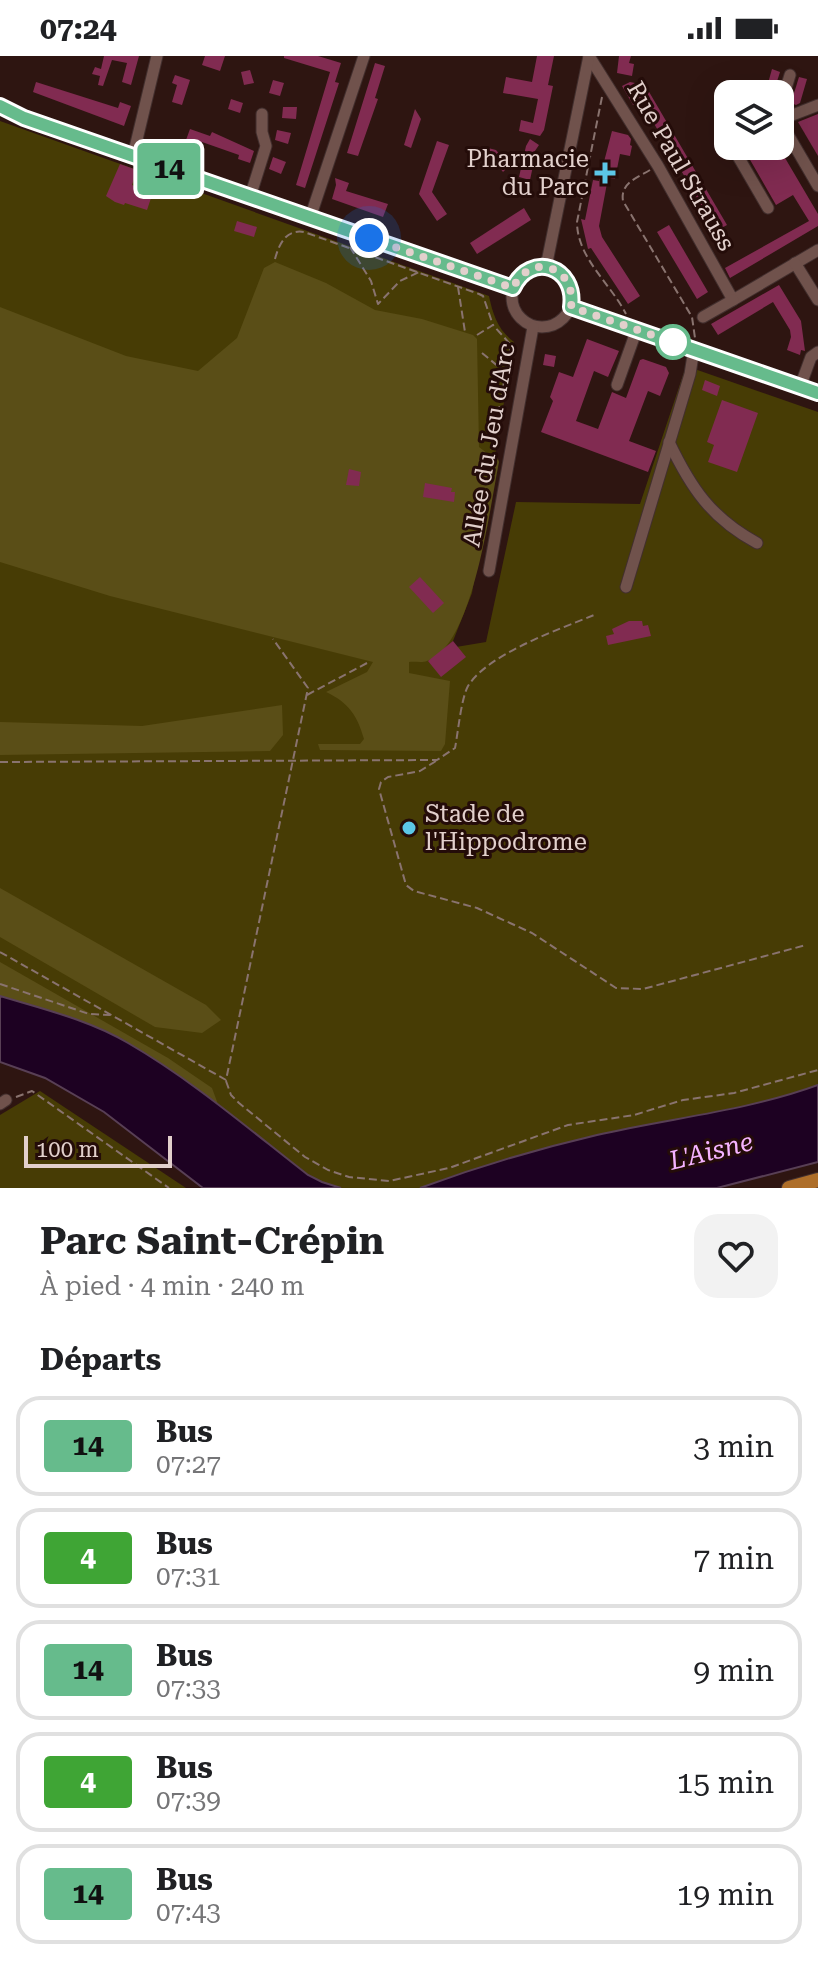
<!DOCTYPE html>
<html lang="fr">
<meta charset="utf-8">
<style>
:root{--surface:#fff;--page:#f2f2f2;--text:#202124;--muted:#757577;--line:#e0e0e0}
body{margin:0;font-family:"Roboto Serif",serif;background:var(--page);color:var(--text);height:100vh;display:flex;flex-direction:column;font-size:30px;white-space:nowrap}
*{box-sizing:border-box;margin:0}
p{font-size:26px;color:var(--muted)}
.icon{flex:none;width:44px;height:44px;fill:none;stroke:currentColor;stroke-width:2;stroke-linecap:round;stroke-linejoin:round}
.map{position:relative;height:1132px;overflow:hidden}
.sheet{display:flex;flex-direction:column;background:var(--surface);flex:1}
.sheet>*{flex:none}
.badge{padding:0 16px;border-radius:6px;font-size:28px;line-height:52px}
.fabs{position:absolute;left:714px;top:24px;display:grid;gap:16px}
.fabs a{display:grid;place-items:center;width:80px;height:80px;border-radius:16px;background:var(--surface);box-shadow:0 8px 32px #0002;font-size:40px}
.scale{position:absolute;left:24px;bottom:20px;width:148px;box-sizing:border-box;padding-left:8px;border:4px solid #e2d0cc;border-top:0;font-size:22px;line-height:28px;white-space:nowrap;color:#e2d0cc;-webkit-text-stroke:6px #240c09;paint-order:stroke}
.you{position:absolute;width:40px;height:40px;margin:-20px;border:6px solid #fff;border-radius:50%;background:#1a73e8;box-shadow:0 0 0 12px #1a73e833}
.map>.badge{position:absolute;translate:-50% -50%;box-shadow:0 0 0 4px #fff}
h2{padding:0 40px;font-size:30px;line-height:72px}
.round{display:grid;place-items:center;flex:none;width:84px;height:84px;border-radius:24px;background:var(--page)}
.overview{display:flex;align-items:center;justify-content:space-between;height:136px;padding:0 40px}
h1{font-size:38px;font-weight:700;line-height:60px}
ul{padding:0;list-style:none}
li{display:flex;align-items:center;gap:24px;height:100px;margin:0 16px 12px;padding:0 24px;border:4px solid var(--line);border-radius:24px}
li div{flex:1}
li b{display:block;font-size:30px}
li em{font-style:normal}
li .badge{min-width:88px;font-weight:700;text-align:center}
.status{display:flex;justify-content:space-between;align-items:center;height:56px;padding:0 40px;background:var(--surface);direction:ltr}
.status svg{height:22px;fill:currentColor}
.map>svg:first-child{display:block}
</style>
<div class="status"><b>07:24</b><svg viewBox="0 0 49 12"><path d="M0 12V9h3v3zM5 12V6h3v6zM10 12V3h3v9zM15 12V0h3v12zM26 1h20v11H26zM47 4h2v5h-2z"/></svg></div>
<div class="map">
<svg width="818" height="1132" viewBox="0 0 818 1132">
<rect width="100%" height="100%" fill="#2e1511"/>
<!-- green -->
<g fill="#473c05">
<path d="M0,65L489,240C493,259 498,274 514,286L472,537L453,585L444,593L486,586L516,446L640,448L686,310L818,356V1029L772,1044L596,1080L458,1118L420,1132H341L322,1126L308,1119L202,1038L0,940Z"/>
<path d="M40,1035L186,1132H0V1059Z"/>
</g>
<!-- forest -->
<g fill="#5a4e17">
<path d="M275,206L326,227L375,254L422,263L473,279L477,283L479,391L488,398L497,400L499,406C490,450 473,591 427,605C422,607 414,605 409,606V617L450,625L445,688L441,695L320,694L318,688H360L364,683C357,659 349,647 326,636L367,616L373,606L110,540L0,506V251L126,300L198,315L237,282L264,212Z"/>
<path d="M282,649L283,679L270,695L0,699V666L142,670Z"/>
<path d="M0,832L206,949L221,964L202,977L155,971L0,881Z"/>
<path d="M0,906L168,1002L212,1032L219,1051L128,987L99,973L0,940Z"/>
</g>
<!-- water -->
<g fill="#1d0122" stroke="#583f55" stroke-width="2">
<path d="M0,940C43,953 89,964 128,987C192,1024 250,1074 308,1119L322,1126L341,1132H203L104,1056L45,1022L0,1006Z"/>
<path d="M818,1029V1106L717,1132H420C477,1111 537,1093 597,1079C670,1062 747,1055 818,1029Z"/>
</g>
<!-- building -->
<g fill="#812b51">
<path d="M104,0H139L131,29L122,26L127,7L112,4L103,30L98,29L100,20L92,18L95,11L101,13Z"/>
<path d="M205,0H225L220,15L202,9Z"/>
<path d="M284,0H318L341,7L335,26L339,27L305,132L296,129L330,16L284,2Z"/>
<path d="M537,0H554L548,29L553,30L544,74L540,80L519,75L521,64L533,67L538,43L503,37L506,21L532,26Z"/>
<path d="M619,0H631L629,7L634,8L632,20L617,17Z"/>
<path d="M375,7L385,10L375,42L378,43L358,100L347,97Z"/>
<path d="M772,13L780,16L773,38H765Z"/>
<path d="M250,14L254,27L244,29L241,16Z"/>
<path d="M175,19L190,24L182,49L172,46L177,29L172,27Z"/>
<path d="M799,21L807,23L800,47L796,49L791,47Z"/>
<path d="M273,24L284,27L280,40L269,37Z"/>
<path d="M36,26L118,52L120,46L131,50L124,70L33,36Z"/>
<path d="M630,26L645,29L727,169L716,175L641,45L633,49L622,30Z"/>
<path d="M231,43L243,47L240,57L228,53Z"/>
<path d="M283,51H297L296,63L282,62Z"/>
<path d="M415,53L421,63L411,92L404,89Z"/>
<path d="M818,58V100L798,66Z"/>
<path d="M190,73L210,80L212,76L254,95L250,107L238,103L239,99L202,86L200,89L186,84Z"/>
<path d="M277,74L291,77L288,88L275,84Z"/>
<path d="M612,75L628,79L631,83L630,89L632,90L630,100L620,98L615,123L608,122L599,170L602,181L640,240L628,248L591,192L588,193L581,163L585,164L593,124L599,125Z"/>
<path d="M530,83L539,89L526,108L533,110L530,124L519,121L526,90Z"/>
<path d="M437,85L449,89L432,136L447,158L437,165L419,138Z"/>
<path d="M753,90H778L818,158V170L730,222L725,212L809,165L793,139L776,149L745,95Z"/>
<path d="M484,91L496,94L509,110L503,116Z"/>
<path d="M273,101L286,106L281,118L269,113Z"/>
<path d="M120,108L137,114L132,129L137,131L135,137L151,142L147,154L125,147L124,149L115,146L106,140Z"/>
<path d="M335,122L349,127L346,135L388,148L383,161L332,143L336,129Z"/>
<path d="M524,152L531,164L477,198L470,187Z"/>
<path d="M237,165L257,171L254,181L234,175Z"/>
<path d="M669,169L708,236L697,243L657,176Z"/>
<path d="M779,229L801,265L805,295L801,294L800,299L787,294L791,281L790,274L773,246L718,279L711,268Z"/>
<path d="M587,283L619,295L608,321L594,315L576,365L598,373L612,336L626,342L640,304L643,303L666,311L669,317L660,340L648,335L629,385L656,395L648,416L541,376L553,345L550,341L559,316L573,321Z"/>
<path d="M545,298L556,300L554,311L543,309Z"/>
<path d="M705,324L720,330L717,340L702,334Z"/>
<path d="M722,344L758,357L737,416L708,406L714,389L707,386Z"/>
<path d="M349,413L361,416L359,430L346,429Z"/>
<path d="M425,427L452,432L451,436H455L454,446L423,441Z"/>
<path d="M420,521L444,547L433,557L409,531Z"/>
<path d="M629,565H642L643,570L648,569L651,580L608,589L606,580L614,578L612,573Z"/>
<path d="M453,585L466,601L441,621L428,605Z"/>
</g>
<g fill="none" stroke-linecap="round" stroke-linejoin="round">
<defs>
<g id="minor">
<path d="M589,0L658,110L733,244L818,194"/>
<path d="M790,19L781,49L783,70L818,130"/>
<path d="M0,50L24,62L513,232"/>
<path d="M780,59L790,60L818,49"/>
<path d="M728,72L725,79L728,84"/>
<path d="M732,90L768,152"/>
<path d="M133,100L157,0"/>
<path d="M250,141L266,90L262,76V58"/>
<path d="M310,162L364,0"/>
<path d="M795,207L818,244"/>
<circle cx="542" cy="241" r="30"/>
<path d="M546,211L589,0"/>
<path d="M571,251L818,337"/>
<path d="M703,261L733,244"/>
<path d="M617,329L637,273"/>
<path d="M800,331L811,301L818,296"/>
<path d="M669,386C691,432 711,462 757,487"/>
<path d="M489,515L533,271"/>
<path d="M626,531L690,318L694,293"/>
<path d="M0,1048L6,1044"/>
</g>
<path id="major" d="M789,1132L818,1124"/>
</defs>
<!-- minor casing -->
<use href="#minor" stroke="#422f2e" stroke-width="13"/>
<!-- major casing -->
<use href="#major" stroke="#422f2e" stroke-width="16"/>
<!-- path -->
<g stroke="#89736f" stroke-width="2" stroke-dasharray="8 4" stroke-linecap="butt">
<path d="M602,41L577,166C577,202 611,228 626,258"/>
<path d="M650,114C637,122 620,127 623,145L692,261L695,282"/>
<path d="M350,191L371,225L378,248L400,225L419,216"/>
<path d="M275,203C279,188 286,173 304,176L479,238L483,240L493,269"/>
<path d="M458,231L465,276"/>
<path d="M477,279L493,269L511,289L491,395"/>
<path d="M482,297L505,316"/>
<path d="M307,639L367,607"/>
<path d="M436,705L420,715L388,721L381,726L379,733L406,829L414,835L477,852L532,877L616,932L643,933L806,889"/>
<path d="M0,706L437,704L455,692C458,677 461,643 468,630C489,597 558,574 594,559"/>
<path d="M0,896L226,1024L308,632L273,583"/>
<path d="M0,928L89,958L110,959"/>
<path d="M226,1025L231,1039L239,1047L305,1101L328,1114L349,1121L389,1125L449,1112L568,1069L634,1059L683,1044L734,1037L818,1014"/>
<path d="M16,1041L32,1035L169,1132"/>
</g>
<!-- minor -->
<use href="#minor" stroke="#70524c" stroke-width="11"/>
<!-- major -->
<use href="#major" stroke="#ae6e29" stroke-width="14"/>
</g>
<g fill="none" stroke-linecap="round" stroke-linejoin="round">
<defs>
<path id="line" d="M0,50L24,62L513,232C530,195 577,210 571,251L818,337"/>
</defs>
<!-- line casing -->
<use href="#line" stroke="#fff" stroke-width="18"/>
<!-- line -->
<use href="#line" stroke="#66bb8c" stroke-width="12"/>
<!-- walk -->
<path stroke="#e2d0cc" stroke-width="8" stroke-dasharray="0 14.4" d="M369,182L513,232C530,195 577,210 571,251L673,286"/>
</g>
<!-- markers -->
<g fill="#5cc7e7" stroke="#240c09" stroke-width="3">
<path d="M601 105h8v8h8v8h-8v8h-8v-8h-8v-8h8z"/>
<circle cx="409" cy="772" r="8"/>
</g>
<circle fill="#fff" stroke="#66bb8c" stroke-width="4" cx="673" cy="286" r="16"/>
<g text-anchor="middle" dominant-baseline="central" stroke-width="6" stroke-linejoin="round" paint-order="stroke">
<!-- poi labels -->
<g font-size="24" fill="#e2d0cc" stroke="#240c09" text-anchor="end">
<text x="589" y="103">Pharmacie<tspan x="589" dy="28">du Parc</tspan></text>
<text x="425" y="758" text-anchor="start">Stade de<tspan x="425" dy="28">l'Hippodrome</tspan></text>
</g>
<!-- street labels -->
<g font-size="24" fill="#e2d0cc" stroke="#240c09">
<text transform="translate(681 110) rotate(60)">Rue Paul Strauss</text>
<text transform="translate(489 389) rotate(-80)">Allée du Jeu d'Arc</text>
</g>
<!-- water labels -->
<g font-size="26" font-style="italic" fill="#f5b3ff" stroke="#240c09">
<text transform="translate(711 1095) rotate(-14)">L'Aisne</text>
</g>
</g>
</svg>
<div class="fabs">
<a><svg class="icon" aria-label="layers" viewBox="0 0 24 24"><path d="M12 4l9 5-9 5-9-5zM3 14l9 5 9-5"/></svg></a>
</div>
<div class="scale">100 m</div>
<div class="you" style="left:369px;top:182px"></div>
<b class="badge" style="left:169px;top:113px;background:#66bb8c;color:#111">14</b>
</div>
<section class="sheet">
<div class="overview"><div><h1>Parc Saint-Crépin</h1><p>À pied · 4 min · 240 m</p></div><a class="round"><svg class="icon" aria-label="heart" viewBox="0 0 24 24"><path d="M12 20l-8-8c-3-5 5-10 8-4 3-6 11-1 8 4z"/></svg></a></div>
<h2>Départs</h2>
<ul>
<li><span class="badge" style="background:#66bb8c;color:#111">14</span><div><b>Bus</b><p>07:27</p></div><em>3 min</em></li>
<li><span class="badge" style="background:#3fa535;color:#fff">4</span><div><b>Bus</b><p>07:31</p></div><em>7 min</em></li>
<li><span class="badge" style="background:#66bb8c;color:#111">14</span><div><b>Bus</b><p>07:33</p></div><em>9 min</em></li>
<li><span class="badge" style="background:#3fa535;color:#fff">4</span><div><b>Bus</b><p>07:39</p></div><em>15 min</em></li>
<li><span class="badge" style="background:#66bb8c;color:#111">14</span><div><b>Bus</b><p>07:43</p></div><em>19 min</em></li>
</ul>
</section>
